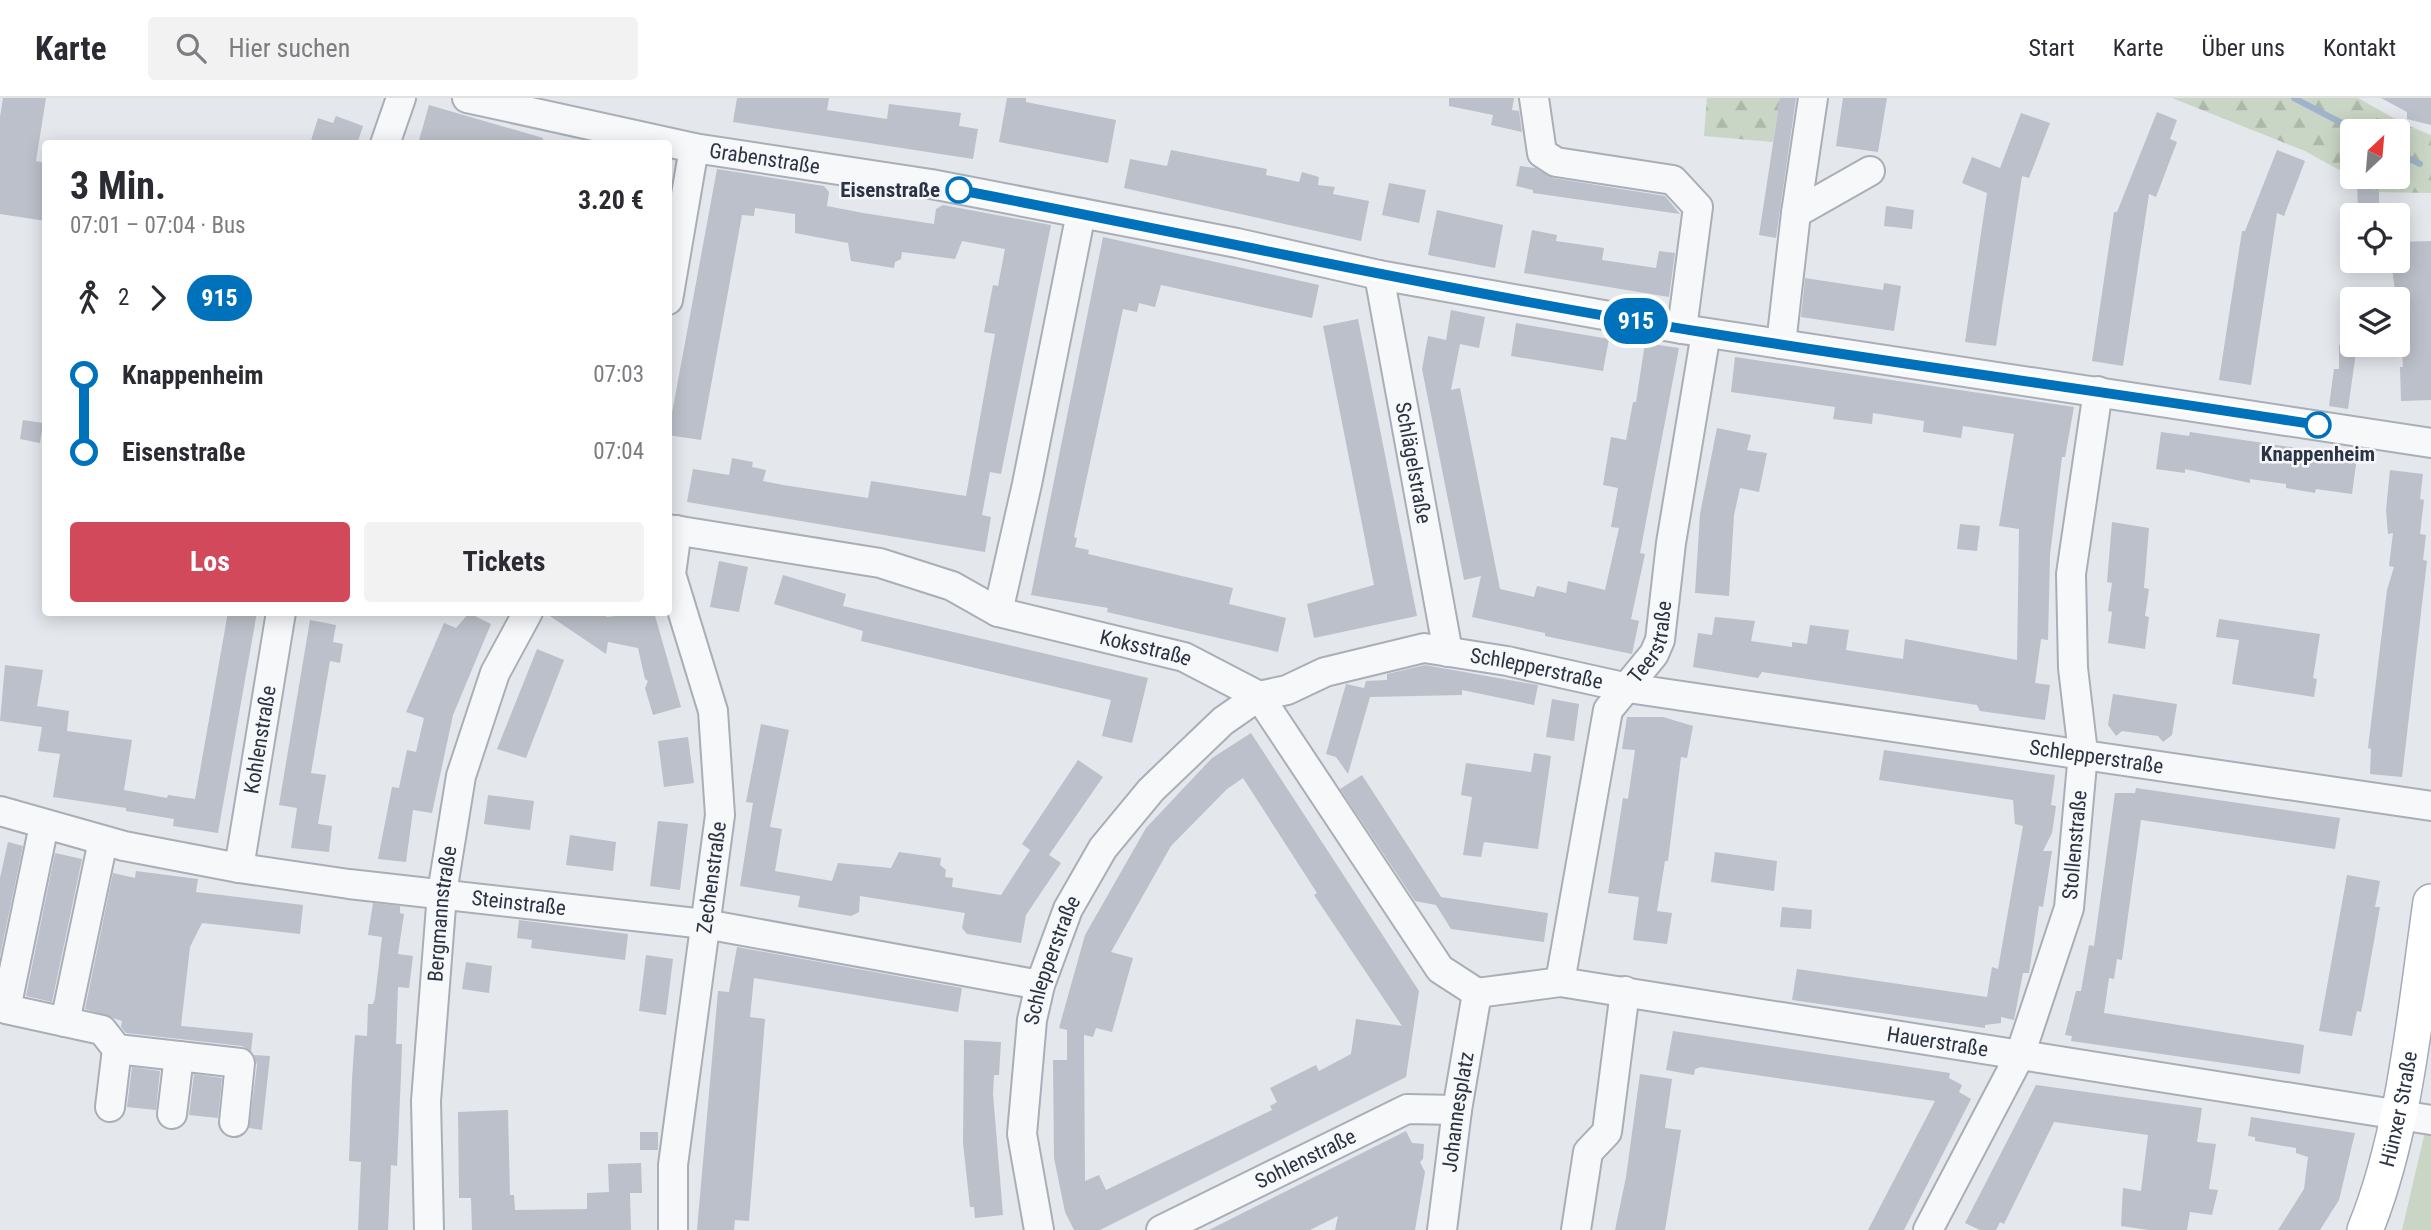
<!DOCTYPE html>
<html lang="de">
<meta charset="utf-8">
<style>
:root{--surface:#fff;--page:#f2f2f3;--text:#2b2b33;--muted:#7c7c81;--line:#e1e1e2;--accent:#d1495b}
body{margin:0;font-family:"Roboto Condensed",sans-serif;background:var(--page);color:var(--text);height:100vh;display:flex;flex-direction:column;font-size:26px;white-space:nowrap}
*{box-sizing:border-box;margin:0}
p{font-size:23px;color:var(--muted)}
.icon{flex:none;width:38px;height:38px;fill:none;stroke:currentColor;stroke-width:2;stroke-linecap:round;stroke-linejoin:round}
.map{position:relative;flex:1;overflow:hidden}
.side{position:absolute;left:42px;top:42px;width:630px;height:476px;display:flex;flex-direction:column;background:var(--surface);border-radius:7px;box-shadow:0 4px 18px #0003}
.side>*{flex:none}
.badge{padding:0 14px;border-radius:23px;font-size:24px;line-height:46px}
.needle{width:46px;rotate:26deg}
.fabs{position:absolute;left:2340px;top:21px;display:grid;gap:14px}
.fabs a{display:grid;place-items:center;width:70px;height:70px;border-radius:7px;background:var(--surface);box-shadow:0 4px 18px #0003;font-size:35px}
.map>.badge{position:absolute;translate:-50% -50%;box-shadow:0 0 0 4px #fff}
.legs{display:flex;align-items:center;gap:10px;height:77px;padding:0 28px;font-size:23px}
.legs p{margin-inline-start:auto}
.headline{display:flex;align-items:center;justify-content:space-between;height:119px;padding:0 28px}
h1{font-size:38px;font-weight:700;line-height:52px}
.action{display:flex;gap:14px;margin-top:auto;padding:14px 28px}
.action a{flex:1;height:80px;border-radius:7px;background:var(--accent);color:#fff;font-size:28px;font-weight:700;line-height:80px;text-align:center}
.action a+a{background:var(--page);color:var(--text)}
ul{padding:0 28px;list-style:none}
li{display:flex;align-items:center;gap:24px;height:77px;font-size:26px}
li i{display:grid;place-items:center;width:10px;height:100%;margin:0 9px;background:currentColor}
li i::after{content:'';width:18px;height:18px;margin:-9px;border:5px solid;border-radius:50%;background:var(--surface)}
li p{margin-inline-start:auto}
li:first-child i{background:linear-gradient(#0000 50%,currentColor 0)}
li:last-child i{background:linear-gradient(currentColor 50%,#0000 0)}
header{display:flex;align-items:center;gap:42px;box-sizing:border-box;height:98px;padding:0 35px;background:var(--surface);border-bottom:2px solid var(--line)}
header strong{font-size:33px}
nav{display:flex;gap:38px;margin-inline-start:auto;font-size:24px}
.search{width:490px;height:63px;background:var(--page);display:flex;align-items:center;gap:18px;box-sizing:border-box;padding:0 24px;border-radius:7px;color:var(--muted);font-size:26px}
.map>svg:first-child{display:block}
</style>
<header>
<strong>Karte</strong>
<div class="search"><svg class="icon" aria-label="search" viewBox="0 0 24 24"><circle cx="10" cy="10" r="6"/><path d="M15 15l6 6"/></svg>Hier suchen</div>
<nav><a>Start</a><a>Karte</a><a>Über uns</a><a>Kontakt</a></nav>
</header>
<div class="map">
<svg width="2431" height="1132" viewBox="0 0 2431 1132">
<defs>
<pattern id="forest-firs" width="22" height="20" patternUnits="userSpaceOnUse" patternTransform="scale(1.75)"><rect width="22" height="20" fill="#c9d6c5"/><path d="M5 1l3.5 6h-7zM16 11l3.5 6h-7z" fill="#adb8ab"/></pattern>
</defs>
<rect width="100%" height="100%" fill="#e4e7ec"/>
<!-- green -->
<path fill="#c9d6c5" d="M2425,1034L2431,1035V1132H2402Z"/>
<!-- forest -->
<g fill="url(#forest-firs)" fill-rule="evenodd">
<path d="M1707,0H1780L1773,44L1704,38Z"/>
<path d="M2172,0H2358L2404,26L2431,37V95L2379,94L2305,53ZM2352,33H2398V79H2352Z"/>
</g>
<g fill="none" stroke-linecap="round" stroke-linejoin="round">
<!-- stream -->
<g stroke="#9fb4cc" stroke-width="6">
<path d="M2294,0L2357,33"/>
<path d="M2398,55L2420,66"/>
</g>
</g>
<!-- building -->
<g fill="#bbc0ca" fill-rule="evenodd">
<path d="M3,0H46L36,63L46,65V123L0,116V19Z"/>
<path d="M737,0H829L827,12L887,21L889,6L961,15L959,28L978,31L973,61L733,24Z"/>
<path d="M1007,0H1026V4L1116,22L1108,65L999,44Z"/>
<path d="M1449,0H1514L1512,12L1519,13L1522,34L1491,27L1493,17L1449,8Z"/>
<path d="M1780,0H1796L1776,140L1759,137Z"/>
<path d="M1843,0H1887L1878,54L1836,48Z"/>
<path d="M2381,0H2431V27L2407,21V14Z"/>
<path d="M429,7L543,40L542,46H418Z"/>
<path d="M2157,14L2177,22L2170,41L2177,44L2156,99L2149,96L2123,268L2092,263L2114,114H2117Z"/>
<path d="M2021,15L2050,25L2029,80L2022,78L1996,248L1965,244L1987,95L1962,85L1972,59L2000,70Z"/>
<path d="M336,18L363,28L357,46H310L318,20L333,25Z"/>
<path d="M1171,52L1267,71L1266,77L1299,84L1302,74L1319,79L1318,87L1335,89L1333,96L1369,103L1361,143L1124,90L1130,61L1167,68Z"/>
<path d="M2277,52L2305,63L2284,118L2277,115L2251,287L2219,282L2242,133H2245Z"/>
<path d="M1520,68L1535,70L1553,80L1665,98L1680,116L1533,95V92L1516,88Z"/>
<path d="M717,71L824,88L829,94L827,108L863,115L934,126L936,111L943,107L1051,127L1001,376L990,374L982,417L991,419L985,454L687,404L693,371L729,377L732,360L753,364L752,369L766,372L763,383L783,387L868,400L871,383L966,398L995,236L984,234L993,187L998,188L1005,151L962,143L955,161L902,154L901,161L895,164L894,170L851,163L848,145L795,135V116L755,110L754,118L742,117L701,342L668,337Z"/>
<path d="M2357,83L2379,94V117H2358Z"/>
<path d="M1389,85L1426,92L1419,125L1382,117Z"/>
<path d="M1886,108L1914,112L1912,131L1884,128Z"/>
<path d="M1437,112L1503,127L1495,170L1428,157Z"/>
<path d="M1532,132L1557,137L1556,143L1604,150L1602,162L1656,170L1659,153L1675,155L1669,199L1524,175Z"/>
<path d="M1103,139L1319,187L1312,220L1161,187L1155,209L1139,205L1137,214L1123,211L1074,439L1077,440L1075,449L1089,452L1088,456L1233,490L1229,506L1286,520L1278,554L1107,514L1108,510L1031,497Z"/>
<path d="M2431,143V302L2401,303L2400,269H2403L2402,252H2406L2405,216H2398L2392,170H2399L2398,144Z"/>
<path d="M1805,180L1883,192L1884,185L1901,188L1894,233L1801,219Z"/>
<path d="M1451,212L1485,219L1479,250L1460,246L1451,292L1460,290L1500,491L1534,499L1537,488L1566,495L1568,483L1605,492L1619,430L1611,429L1618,390L1603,387L1611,339L1626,342L1633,304H1636L1645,245L1679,250L1640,455L1645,456L1631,521L1639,523L1632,556L1545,538V535L1472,519L1481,478L1464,482L1422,271L1428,238L1446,242Z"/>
<path d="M1358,221L1417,518L1314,540L1307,506L1374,487L1323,228Z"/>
<path d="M1516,225L1609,241L1603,273L1511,258Z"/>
<path d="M2339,247H2357L2348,311L2329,308L2334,271H2339Z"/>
<path d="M1735,259L2074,309L2065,359H2062L2050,457L2048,542L2041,541L2035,585L2050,587L2045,622L1980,613L1977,607L1762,574L1758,580L1693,569L1698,535L1712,537L1715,519L1755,523L1751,543L1792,549V544L1807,546L1810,527L1849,532L1846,552L1903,561L1905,541L2017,562L2019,431L1999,428L2014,336L1963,328L1961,340L1923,334L1924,323L1873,315L1872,326L1833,321L1835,309L1731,294Z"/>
<path d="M23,322L43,325L40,345L20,341Z"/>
<path d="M1717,330L1751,337L1747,352L1767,355L1759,394L1740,390L1734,417L1729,498L1695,495L1700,416Z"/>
<path d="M2161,334L2189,338L2190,334L2357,359L2352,396L2316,391L2315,395L2286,390V386L2250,381V385L2185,371V375L2156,371Z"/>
<path d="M2390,372L2423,376L2420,401L2424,402L2420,436L2426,437L2423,462L2427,463L2402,679L2370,676L2371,651L2368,650L2387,492L2394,469L2389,468L2393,435L2388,436L2386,412Z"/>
<path d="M2112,424L2149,430L2144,490L2149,491L2145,518L2149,519L2145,551L2108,545L2112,514L2108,513L2112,485L2107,484Z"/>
<path d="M1960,426L1980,428L1977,453L1957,451Z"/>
<path d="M719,463L748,469L739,514L710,509Z"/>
<path d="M783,477L846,496L843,508L1148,580L1132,645L1102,638L1111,602L861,543L863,533L774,506Z"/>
<path d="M228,514H257L218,735L173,728L174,721L126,713V710L53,699L60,656L38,653L42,629L0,623L5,567L43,572L37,608L69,613L67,633L132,642L124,692L167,700L168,697L195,701Z"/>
<path d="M544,514H607L606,519L654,514L681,609L653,617L645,590L648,583L645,581L638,550L608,544L606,556Z"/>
<path d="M469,515L491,526L453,617L432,715L413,712L406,764L378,761L392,689L399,690L407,652L416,654L424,620L406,614L444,525L456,530Z"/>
<path d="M2219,521L2320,536L2313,580L2317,581L2314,599L2232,586L2239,542L2216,539Z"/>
<path d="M310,522L336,527L333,544L343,546L340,565L330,563L311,675L326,677L318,726L332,728L329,754L291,750L297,710L279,707Z"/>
<path d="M537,551L564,562L526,660L497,651Z"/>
<path d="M1425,567L1538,587L1534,607L1462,592V597L1370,599L1348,676L1336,659L1326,656L1346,586L1364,590L1366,583L1387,582V576Z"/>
<path d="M2113,596L2177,606L2172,637L2163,644L2158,638L2122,633L2116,638L2108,627Z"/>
<path d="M1552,601L1579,606L1574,643L1546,639Z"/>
<path d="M1627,619H1663L1693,628L1687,660L1681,659L1668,763H1665L1657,813L1672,815L1667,846L1633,842L1639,799L1608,795L1623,700L1628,701L1635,652L1622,651Z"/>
<path d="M761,626L789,632L770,729L782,731L775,773L832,783L838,765L891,770L899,754L941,760L940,767L946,772L945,779L953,780L952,789L1001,797L1030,752L1022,746L1078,662L1103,679L1049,757L1061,765L1026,817L1021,845L967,836L962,830L965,815L860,798L859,814L851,818L798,809L800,798L740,788L753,705L746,704Z"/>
<path d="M1251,635L1419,893L1406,979L1100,1132H1074L1065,1114L1054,1060L1053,962H1067V932L1059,930L1085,837L1146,730L1212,660ZM1243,680L1317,795L1314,797L1402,928L1356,921L1351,956L1319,973L1316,967L1270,990L1277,1004L1270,1008L1272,1012L1106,1092L1099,1077L1085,1083L1084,937L1093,939L1096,930L1112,934L1133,860L1111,854L1171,748L1227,691Z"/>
<path d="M688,639L694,685L664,689L658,643Z"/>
<path d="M1884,652L2055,677L2051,707L2056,708L2052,735L2043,753H2052L2043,809L2039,808L2029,875H2023L2014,922L2001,919V925L1985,927V930L1792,902L1797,871L1987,899L1992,869L1998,871L2023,728L2015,726L2013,702L1879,682Z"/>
<path d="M1534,655L1551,658L1538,751L1484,744L1481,759L1463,757L1472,699L1461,697L1466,665L1531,674Z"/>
<path d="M1362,677L1441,799L1548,815L1544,844L1451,831L1436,807L1415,803L1340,691Z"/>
<path d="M2136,690L2340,720L2335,751L2141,722L2122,862L2117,861L2114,881L2109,880L2104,915L2304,947L2300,976L2071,943L2072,938L2065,937L2076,893H2081L2089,847L2094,848L2115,695H2135Z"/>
<path d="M488,697L534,703L530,732L484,726Z"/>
<path d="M658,723L688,726L680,792L650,788Z"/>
<path d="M570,737L616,744L613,773L566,767Z"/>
<path d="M8,744L23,748L0,858V780Z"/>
<path d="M1715,754L1777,763L1774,793L1711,784Z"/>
<path d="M55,755L82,761L52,904L26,898Z"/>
<path d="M136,773L198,781L196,794L303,807L300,836L202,825L190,849L181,928L253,935L251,953L242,948L126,935L121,929L122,923L85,911L113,775L135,780Z"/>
<path d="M2347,777L2380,783L2375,809H2380L2363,905L2361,914L2357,913L2352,938L2319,933Z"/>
<path d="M373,805L400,808V815L404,816L398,856L413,858L409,890L398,889L396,946H402L401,977L397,1068L391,1067L388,1132H358L361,1064L349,1063L352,981L355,937L367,938L368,906H373L375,900L382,839L368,837Z"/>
<path d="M1782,809L1812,812L1811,831L1780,829Z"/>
<path d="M519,822L628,836L625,862L531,850L532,842L517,840Z"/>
<path d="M737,849L962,890L958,914L754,880L750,919L765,921L749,1123L735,1122L734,1132H697L718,893L729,894Z"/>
<path d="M646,857L673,861L666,917L639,913Z"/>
<path d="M466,864L492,868L489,895L462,891Z"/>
<path d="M1673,933L1950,975L1949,980L1962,987L1959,994L1971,1001L1904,1132H1868L1935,1003L1701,969L1695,971L1694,977L1666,972Z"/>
<path d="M964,942L1001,944L999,977H994L993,996L1003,1117L975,1120L974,1109H970L963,1045Z"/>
<path d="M254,957L270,958L262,1032L249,1030L257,967Z"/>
<path d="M132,969L160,973L156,1012L127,1009Z"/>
<path d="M194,976L222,980L218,1020L189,1017Z"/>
<path d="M1640,976L1672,981L1665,1030L1681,1032L1665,1132H1615L1626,1079Z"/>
<path d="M2036,987L2202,1010L2197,1044L2216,1046L2209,1091L2218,1092L2212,1117L2190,1114L2187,1132H2149L2121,1128L2123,1090L2141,1093L2148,1037L2054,1024L2004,1126L2000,1124L1996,1132H1980L1965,1125Z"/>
<path d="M508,1012L510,1097H514L515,1112L587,1111V1095L609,1094L608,1066L641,1065L642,1095H630L631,1132H472L471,1100H459L458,1014Z"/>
<path d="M2251,1019L2355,1035L2339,1102L2320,1132H2278L2304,1091L2308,1059L2296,1055V1050L2255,1043V1039L2248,1038Z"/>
<path d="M1406,1033L1412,1045L1424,1046L1423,1061L1420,1064L1425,1074L1415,1132H1335L1338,1118L1310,1132H1209Z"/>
<rect x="640" y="1034" width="18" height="18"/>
</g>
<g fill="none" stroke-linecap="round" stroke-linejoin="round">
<defs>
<g id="minor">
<path id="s1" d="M467,0L694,50L931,86L1237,145L1379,177L1682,231L2431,345"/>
<path d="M1534,0L1542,55L1556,64L1673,82L1698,109L1682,231"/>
<path d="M385,46L401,0"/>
<path d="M1796,115L1813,0"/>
<path id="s2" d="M1379,177L1448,554"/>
<path d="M668,202L694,50"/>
<path d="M1781,246L1796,115L1870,73"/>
<path id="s3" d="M668,431L880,465L952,488L998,514L1184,559L1259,598L1440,871L1477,895"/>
<path d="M998,514L1027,386L1081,115"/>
<path id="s4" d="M0,713L124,748L239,770L349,786L705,826L1040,887"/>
<path d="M44,727L6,911L102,932L117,951L240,965L234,1024"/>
<path id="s5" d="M239,770L281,514"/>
<path id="s6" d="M1560,884L1608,612L1654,556L1660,542L1671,445L1706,235"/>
<path id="s7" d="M1477,895L1560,884L2431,1022"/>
<path d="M65,924L103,743"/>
<path d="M110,1009L117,951"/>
<path d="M172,1016L179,958"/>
<path id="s8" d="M429,1132L426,1003L442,795L461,678L495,575L528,514"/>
<path id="s9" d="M673,1132V1067L720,717L713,613L671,476L677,432"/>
<path id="s10" d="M1039,1132L1022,1036L1032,922L1040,887L1068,811L1103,750L1151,692L1223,623L1259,598L1287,592L1325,574L1424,550L1507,563L1628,590L2431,708"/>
<path id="s11" d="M1161,1132L1407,1011L1457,1012"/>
<path id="s12" d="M1442,1132L1457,1012L1477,895"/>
<path d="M1576,1132L1588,1054L1607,1034L1625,893"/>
<path id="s13" d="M1928,1132L2020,957L2069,810L2083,655L2073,570L2071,476L2098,293"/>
</g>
<g id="major">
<path id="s14" d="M2365,1132C2405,1035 2416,908 2431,804"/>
</g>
</defs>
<!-- minor casing -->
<use href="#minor" stroke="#a9aeb7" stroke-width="32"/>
<!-- major casing -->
<use href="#major" stroke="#a3abb8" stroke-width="38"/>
<!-- minor -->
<use href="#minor" stroke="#f7f8fa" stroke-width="28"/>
<!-- major -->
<use href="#major" stroke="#fff" stroke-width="35"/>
</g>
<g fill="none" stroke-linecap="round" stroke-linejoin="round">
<defs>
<path id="line-1" d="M959,92C1209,140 1457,195 1708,235C1911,268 2115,295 2318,327"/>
</defs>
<!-- line-1 casing -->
<use href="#line-1" stroke="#fff" stroke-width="16"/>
<!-- line-1 -->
<use href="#line-1" stroke="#0072bc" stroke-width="10"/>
</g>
<!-- markers -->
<g fill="#fff" stroke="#0072bc" stroke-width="3.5">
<circle cx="959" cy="92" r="12"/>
<circle cx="2318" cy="327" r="12"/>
</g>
<g text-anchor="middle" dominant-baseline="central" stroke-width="5" stroke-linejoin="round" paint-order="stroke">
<!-- street labels -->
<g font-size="21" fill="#2b3445" stroke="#f4f6f9">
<text stroke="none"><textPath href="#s1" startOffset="304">Grabenstraße</textPath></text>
<text stroke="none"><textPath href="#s2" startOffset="191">Schlägelstraße</textPath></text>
<text stroke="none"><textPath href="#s6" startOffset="359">Teerstraße</textPath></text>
<text stroke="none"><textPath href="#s3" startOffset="495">Koksstraße</textPath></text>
<text stroke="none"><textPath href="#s10" startOffset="905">Schlepperstraße</textPath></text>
<text stroke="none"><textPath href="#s5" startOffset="130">Kohlenstraße</textPath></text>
<text stroke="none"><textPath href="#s10" startOffset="1472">Schlepperstraße</textPath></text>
<text stroke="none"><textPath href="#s13" startOffset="416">Stollenstraße</textPath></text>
<text stroke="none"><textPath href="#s9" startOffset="355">Zechenstraße</textPath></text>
<text stroke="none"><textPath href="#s4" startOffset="528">Steinstraße</textPath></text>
<text stroke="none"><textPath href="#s8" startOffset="317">Bergmannstraße</textPath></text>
<text stroke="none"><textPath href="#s10" startOffset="275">Schlepperstraße</textPath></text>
<text stroke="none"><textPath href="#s7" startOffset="466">Hauerstraße</textPath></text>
<text stroke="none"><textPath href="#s14" startOffset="126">Hünxer Straße</textPath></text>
<text stroke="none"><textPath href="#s12" startOffset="119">Johannesplatz</textPath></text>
<text stroke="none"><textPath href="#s11" startOffset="161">Sohlenstraße</textPath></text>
</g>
<!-- stop labels -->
<g font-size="21" font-weight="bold" fill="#2b3445" stroke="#f4f6f9" text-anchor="end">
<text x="940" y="92">Eisenstraße</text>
<text x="2318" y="356" text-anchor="middle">Knappenheim</text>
</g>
</g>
</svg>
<div class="fabs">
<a><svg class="needle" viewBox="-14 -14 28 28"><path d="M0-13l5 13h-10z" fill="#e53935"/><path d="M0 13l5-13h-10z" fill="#7c7c81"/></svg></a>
<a><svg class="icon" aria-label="locate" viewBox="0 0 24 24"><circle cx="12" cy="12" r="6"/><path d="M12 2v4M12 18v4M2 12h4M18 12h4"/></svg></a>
<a><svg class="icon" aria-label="layers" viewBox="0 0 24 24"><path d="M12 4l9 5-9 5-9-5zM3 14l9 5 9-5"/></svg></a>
</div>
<b class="badge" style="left:1636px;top:223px;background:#0072bc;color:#fff">915</b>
<section class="side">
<div class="headline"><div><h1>3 Min.</h1><p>07:01 – 07:04 · Bus</p></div><b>3.20 €</b></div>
<div class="legs"><svg class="icon" aria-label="walk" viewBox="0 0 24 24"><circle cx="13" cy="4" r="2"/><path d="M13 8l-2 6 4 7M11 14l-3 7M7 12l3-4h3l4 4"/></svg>2<svg class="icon" aria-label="forward" viewBox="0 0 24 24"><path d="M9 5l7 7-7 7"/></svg><b class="badge" style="background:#0072bc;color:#fff">915</b></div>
<ul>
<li><i style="color:#0072bc"></i><b>Knappenheim</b><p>07:03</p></li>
<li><i style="color:#0072bc"></i><b>Eisenstraße</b><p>07:04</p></li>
</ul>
<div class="action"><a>Los</a><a>Tickets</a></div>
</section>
</div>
